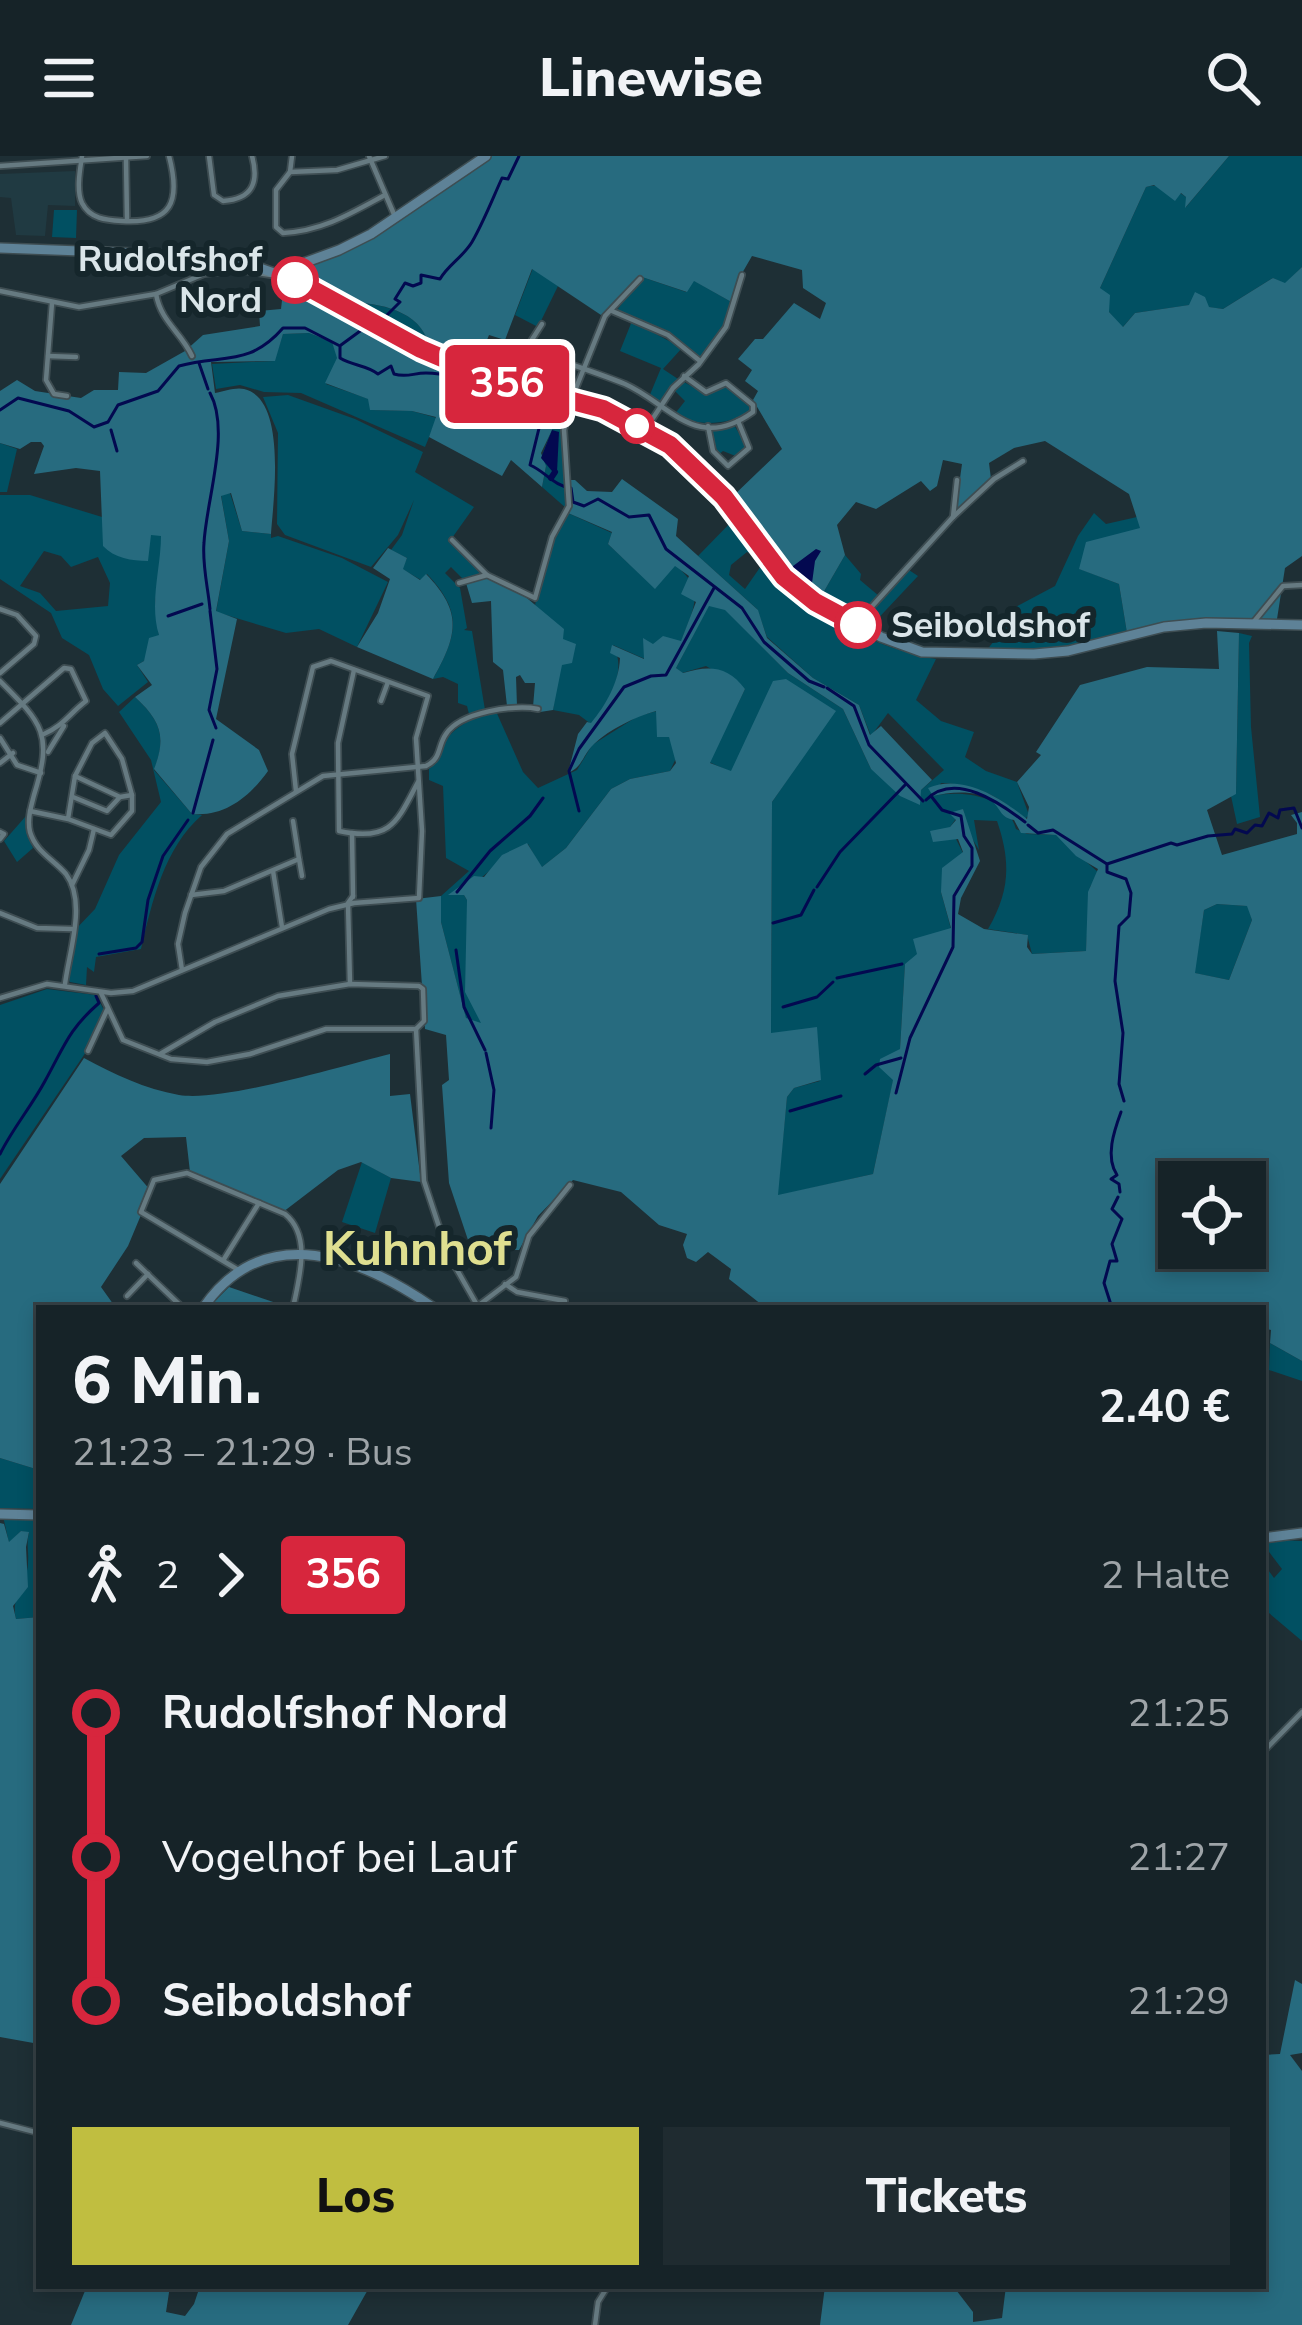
<!DOCTYPE html>
<html lang="de">
<meta charset="utf-8">
<style>
:root{--surface:#162328;--page:#1f2b30;--text:#f1f3f6;--muted:#9ea4a8;--line:#354045;--accent:#c0be40}
body{margin:0;font-family:"Nunito Sans",sans-serif;background:var(--page);color:var(--text);height:100vh;display:flex;flex-direction:column;font-size:45px;white-space:nowrap}
*{box-sizing:border-box;margin:0}
p{font-size:39px;color:var(--muted)}
.icon{flex:none;width:66px;height:66px;fill:none;stroke:currentColor;stroke-width:2;stroke-linecap:round;stroke-linejoin:round}
.map{position:relative;flex:1;overflow:hidden}
.panel{position:absolute;left:36px;top:1149px;width:1230px;height:984px;display:flex;flex-direction:column;background:var(--surface);border-radius:0px;box-shadow:0 6px 18px #0003,0 0 0 3px var(--line)}
.panel>*{flex:none}
.badge{padding:0 24px;border-radius:9px;font-size:42px;line-height:78px}
.fabs{position:absolute;left:1158px;top:1005px;display:grid;gap:24px}
.fabs a{display:grid;place-items:center;width:108px;height:108px;border-radius:0px;background:var(--surface);box-shadow:0 6px 18px #0003,0 0 0 3px var(--line);font-size:60px}
.map>.badge{position:absolute;translate:-50% -50%;box-shadow:0 0 0 6px #fff}
.legs{display:flex;align-items:center;gap:18px;height:132px;padding:0 36px;font-size:39px}
.legs p{margin-inline-start:auto}
.summary{display:flex;align-items:center;justify-content:space-between;height:204px;padding:0 36px}
h1{font-size:66px;font-weight:800;line-height:90px}
.primary-button{display:flex;gap:24px;margin-top:auto;padding:24px 36px}
.primary-button a{flex:1;height:138px;border-radius:0px;background:var(--accent);color:#111;font-size:48px;font-weight:800;line-height:138px;text-align:center}
.primary-button a+a{background:var(--page);color:var(--text)}
ul{padding:0 36px;list-style:none}
li{display:flex;align-items:center;gap:42px;height:144px;font-size:45px}
li i{display:grid;place-items:center;width:18px;height:100%;margin:0 15px;background:currentColor}
li i::after{content:'';width:30px;height:30px;margin:-15px;border:9px solid;border-radius:50%;background:var(--surface)}
li p{margin-inline-start:auto}
li:first-child i{background:linear-gradient(#0000 50%,currentColor 0)}
li:last-child i{background:linear-gradient(currentColor 50%,#0000 0)}
header{display:flex;justify-content:space-between;align-items:center;height:156px;padding:0 36px;background:var(--surface);font-size:54px;font-weight:800}
.map>svg:first-child{display:block}
</style>
<header><svg class="icon" aria-label="menu" viewBox="0 0 24 24"><path d="M4 6h16M4 12h16M4 18h16"/></svg>Linewise<svg class="icon" aria-label="search" viewBox="0 0 24 24"><circle cx="10" cy="10" r="6"/><path d="M15 15l6 6"/></svg></header>
<div class="map">
<svg width="1302" height="2169" viewBox="0 0 1302 2169">
<rect width="100%" height="100%" fill="#1e2f35"/>
<!-- built -->
<path fill="#203a42" d="M75,15V50L48,49L45,80L16,79L11,42L0,41V18Z"/>
<!-- green -->
<g fill="#015062" fill-rule="evenodd">
<path d="M1229,0H1302V111L1285,128L1273,122L1223,153L1190,149L1135,157L1122,172L1109,156L1100,132L1146,31C1158,27 1176,33 1186,41V51Z"/>
<path d="M54,54H77L76,82L52,81Z"/>
<path d="M533,112L558,130L538,171L515,159Z"/>
<path d="M642,121L686,136L693,124L735,148L727,168L702,203L668,175L617,154Z"/>
<path d="M354,147C385,147 427,159 429,194L423,201L351,156Z"/>
<path d="M632,165L682,192L663,213L678,223L661,247L649,241L661,212L620,195Z"/>
<path d="M309,177L332,186L338,202L326,228L369,243L371,254L412,255L437,262L425,291L301,237L264,236L240,229L216,233L212,208L274,205L283,178Z"/>
<path d="M682,225L706,238L725,229L749,249L751,256C725,269 701,271 674,259L685,245L674,234Z"/>
<path d="M288,239L355,263L423,296L415,316L474,351L452,382L484,419L464,424L451,411L445,417L460,432L467,472L464,474L472,475L485,554L470,562L467,550L458,547V528L443,521L433,523C457,479 464,457 427,418L421,424L402,413L407,402L391,394L402,379L414,344L398,379L371,411L285,379L277,368L278,277L263,241Z"/>
<path d="M556,245L566,248L562,264L566,352L542,331L546,310L541,302L552,273Z"/>
<path d="M734,269L746,289V296L738,301L723,295L718,299L711,273Z"/>
<path d="M0,287L17,293L7,336H0Z"/>
<path d="M230,337L242,375L271,378V382L278,380L342,402L388,426L357,491L319,473L286,477L216,456L229,385L221,339Z"/>
<path d="M0,339H30L161,379V416L155,445L159,479L144,505L137,509L148,526L118,550L103,533L89,499L62,482L51,457L0,423ZM44,395L61,400L71,411L98,401L110,427L108,450L56,455L40,437L20,430Z"/>
<path d="M568,357L612,377L608,388L655,432L675,409C707,434 693,453 681,486L645,503L613,489C628,516 609,546 591,568L579,559L553,554L563,483L535,449L553,382Z"/>
<path d="M1094,357L1106,368L1137,361L1141,372L1080,413L1119,428L1127,477L1049,495L931,496L889,482L860,466L909,414L918,420L870,471L928,492L986,495L1002,475L1012,453L1055,430L1078,380Z"/>
<path d="M735,362C751,384 765,413 784,432C814,462 893,497 936,503L916,544L941,565L974,576L965,601L986,615L1017,626L1029,659L1024,664C1002,640 974,628 941,627L933,640C962,634 1007,639 1016,673L1027,678L1056,679L1099,717L1090,731L1086,795L1032,798L1027,779L988,773C1010,735 1011,706 997,665L974,664L979,694L967,674L963,653L950,671L963,697L941,736L951,773L905,809L900,893L873,1018L777,1040L787,941L794,932L820,925L771,878L772,646L835,554L731,616L709,606L745,533L706,510L682,517L676,512L709,449L725,453L788,517L843,553L871,613L921,634L944,614L888,557L871,580L859,549L813,522L767,481L757,453L698,400ZM747,396L755,399L761,410L745,433L729,419L731,409Z"/>
<path d="M845,399L861,418L860,424L879,440L856,465L819,444Z"/>
<path d="M1239,477L1252,480L1249,487L1251,571L1260,661L1237,668L1231,640L1236,637Z"/>
<path d="M135,541C160,564 167,580 154,614L192,658L202,659C164,692 152,746 141,793L96,801L94,816L87,811L86,829L70,826L68,822L75,774L95,753L119,699L161,646L151,604L119,556Z"/>
<path d="M495,553L523,616L538,632L577,614L592,589L638,560L657,555V580L669,581L677,600L670,615L630,623L611,633L566,692L541,712L528,688C503,695 497,711 478,724C470,730 460,734 451,739H464L467,744L482,868L466,863L441,766V740L469,715L446,702L443,630L429,624V613C442,603 440,591 450,579C460,567 482,559 495,553Z"/>
<path d="M26,660L27,679L33,692L17,706L4,685Z"/>
<path d="M1217,748L1248,750L1252,764L1229,824L1194,817L1204,754Z"/>
<path d="M47,833L96,839L105,856L86,896L0,1023V849Z"/>
<path d="M362,1006L391,1022L375,1077L342,1066Z"/>
<path d="M1270,1187L1302,1205V1225L1269,1214Z"/>
<path d="M0,1302L39,1314V1353L0,1352Z"/>
<path d="M3,1360L39,1362V1461L16,1463C10,1441 28,1427 28,1406C29,1395 26,1388 29,1377L21,1375L9,1387Z"/>
<path d="M1280,1384L1302,1385V1485L1263,1452V1407L1274,1422L1282,1413L1263,1388Z"/>
</g>
<!-- forest -->
<g fill="#276b7f" fill-rule="evenodd">
<path d="M491,0H1229L1185,52L1186,41L1181,37L1175,45L1154,29L1146,31L1100,132L1110,139L1109,156L1123,171L1135,157L1189,149L1195,136L1205,141L1209,151L1223,153L1273,122L1285,127L1302,111V400L1285,412L1277,463L1211,464L1127,477L1119,428L1079,413L1086,386L1140,372L1129,338L1045,285L1014,292L989,307L991,323L955,358L962,308L943,304L937,330L930,335L921,325L876,353L856,346L837,369L845,399L819,444L783,415L731,342L782,293L753,244L758,235L745,225L752,214L738,203L755,183H763L794,147L820,163L826,147L803,132L802,114L752,100L741,119L735,148L694,125L687,136L639,120L601,159L532,113L505,184L489,179L472,221L556,245L552,274L541,297L546,310L542,331L511,304L502,320L429,281L436,261L412,255L370,254L368,243L325,227L337,202L332,186L309,177L283,178L275,205L211,206L215,237C224,235 236,231 244,233C288,243 273,346 271,378L242,375L231,337L221,340L229,385L216,455L237,463L216,563L259,594L268,615C250,640 226,661 192,658L154,613C167,580 160,564 135,541L152,529L137,509L144,505L149,482L159,479C149,448 161,411 161,380L151,379L148,405C132,405 114,402 103,390L100,315L76,312L34,318L44,290L41,286H31L20,293L0,287V235L17,224L35,235L81,242L94,234H118L119,216L146,217L185,195L203,179L260,170L259,155L281,153L284,127L292,113L368,83L471,17ZM355,147C385,147 427,159 429,194L422,200L351,156Z"/>
<path d="M622,323L678,363L676,380L758,454L767,482L813,522L859,549L870,579L881,570L932,624L921,634L920,649L900,640L871,613L843,553L788,517L725,454L709,450L676,512L683,517C709,509 728,510 745,533L710,607L731,615L773,525L786,523L836,555L772,646L771,877L817,871L821,924L794,932L787,941L778,1039L873,1018L893,924L879,911L880,903L900,893L905,808L917,798L913,783L951,772L941,736L942,712L963,696L958,683L933,686L930,675L950,671L956,664L949,657L963,653L980,705L961,742L958,758L984,773L1028,779L1027,791L1032,798L1086,795L1088,736L1098,713L1076,700L1056,679L1021,677L1014,664C1000,661 1002,655 993,646C978,633 950,636 933,640L928,632C963,617 1001,642 1027,663L1029,651L1017,626L1041,599L1036,596L1080,529L1147,511L1219,513L1217,475L1239,477L1236,638L1207,654L1222,699L1297,678V667L1291,659L1302,656V1205L1270,1187L1271,1174L1263,1172V1152H766L729,1123L731,1113L708,1096L696,1106L687,1102L683,1089L687,1078L659,1069L621,1036L573,1024L538,1060L519,1094H506L498,1107L480,1096H472L449,1027L442,929L449,924L446,879L425,873L416,743L441,740V766L466,862L481,867L465,836L467,744L464,739H448L474,720L484,721L502,699L527,687L542,711L566,692L611,633L630,623L670,615L676,607L669,581H657L656,555C635,561 610,573 594,588C583,598 583,611 568,617L578,578L587,566L591,567C606,549 619,526 620,502L610,497L612,489L644,503L643,482L653,488L663,480L681,485L696,446L681,438L689,420L675,410L655,433L608,388L612,376L568,357V324H575L587,335L612,336ZM1217,748L1247,750L1252,764L1229,824L1195,817L1204,754ZM1179,1026H1245V1092H1179Z"/>
<path d="M388,392L407,402L403,413L420,424L426,418C464,457 457,480 433,523L357,491L378,457L390,423L373,412Z"/>
<path d="M489,421L522,438L564,473L563,483L576,488L572,507L562,509L553,554L540,556L533,551L535,527H525L520,519L516,521L517,550H507L503,514L493,506L491,445L472,447L466,427Z"/>
<path d="M390,898V940L410,938L421,1026L391,1022L361,1006L338,1014L283,1056L190,1016L186,981L144,982L121,1000L151,1035L128,1090L101,1131L116,1152H39V1314L0,1302V1028L84,902C114,918 145,933 179,939C224,946 341,910 390,898Z"/>
<path d="M229,1131L291,1152H208Z"/>
<path d="M0,1367L4,1368L9,1386L21,1375L29,1376L26,1391L28,1431L13,1450L16,1463L39,1461V1888L0,1881Z"/>
<path d="M1295,1824L1302,1828V1897L1290,1899L1302,1915V2169H820L825,2130H953L973,2156V2166L1002,2162L1006,2130H1263V1899L1280,1898Z"/>
<path d="M87,2130H170L166,2156L185,2160L194,2148L200,2130H370L348,2169H71Z"/>
</g>
<!-- water -->
<g fill="#030950">
<path d="M552,274L559,276L557,316L552,315L541,302Z"/>
<path d="M816,393L821,395L815,405L812,427L807,431L789,413Z"/>
</g>
<g fill="none" stroke-linecap="round" stroke-linejoin="round">
<!-- stream -->
<g stroke="#030950" stroke-width="3">
<path d="M381,165L400,146L395,143L405,127L413,130L421,127V119L440,123C448,109 463,101 472,86C484,65 492,44 502,22L508,23L519,0"/>
<path d="M341,189L367,170"/>
<path d="M199,207L208,233"/>
<path d="M0,254L18,242L69,255L94,271L108,266L118,249L158,235L179,210C223,198 249,211 283,172H305L340,190V202C353,210 367,209 378,218L391,210L394,218C407,222 413,217 426,217C445,217 462,224 479,231L489,256L504,268L542,260L530,309C546,316 554,330 571,332L573,346L584,350L598,343L629,361L649,359L666,393L742,452L764,486L809,525L824,531"/>
<path d="M111,274L117,295"/>
<path d="M210,453C208,432 202,408 204,387C206,345 231,275 210,237"/>
<path d="M210,455L217,513L209,554L216,572"/>
<path d="M168,460L202,448"/>
<path d="M827,532L854,550L869,589L923,645"/>
<path d="M926,644C955,615 1000,647 1025,666"/>
<path d="M579,655L569,615L579,593L624,531L651,520L666,519L714,432"/>
<path d="M193,657L213,584"/>
<path d="M1028,669L1038,677L1053,674L1107,708L1171,687L1177,689L1208,680L1232,678L1235,673L1247,677L1255,669L1262,670L1269,657L1278,662L1280,654L1294,652L1302,672"/>
<path d="M1107,709V716L1126,723L1131,737L1129,760L1119,770L1115,825L1123,877L1119,928L1124,945"/>
<path d="M817,731L840,696L905,629"/>
<path d="M457,736L490,695L530,660L543,642"/>
<path d="M773,767L801,759L814,734"/>
<path d="M456,794L464,851L485,894"/>
<path d="M99,798L136,792L142,786L148,744L163,700L188,664"/>
<path d="M837,822L902,808"/>
<path d="M783,851L817,841L833,826"/>
<path d="M486,897L494,934L491,972"/>
<path d="M865,918L876,909L901,902"/>
<path d="M896,937L910,882L953,791L954,740L972,710V692L964,680L961,660L942,654L931,640"/>
<path d="M790,955L841,940"/>
<path d="M0,998C13,972 31,951 45,925C64,891 68,874 99,847L96,840"/>
<path d="M1120,1036L1119,1028L1111,1023L1117,1019C1105,1001 1114,975 1121,956"/>
<path d="M1112,1152L1104,1127L1110,1105H1117L1112,1088L1122,1063L1112,1053L1118,1041"/>
</g>
<!-- canal -->
<path stroke="#030950" stroke-width="6" d="M551,322L555,316"/>
<defs>
<g id="street">
<path d="M82,0C80,14 76,34 82,47C90,63 106,64 122,65C172,68 181,46 169,0"/>
<path d="M209,0L214,39L223,45C253,43 259,26 252,0"/>
<path d="M369,0L396,63"/>
<path d="M126,3L127,63"/>
<path d="M0,10L147,0"/>
<path d="M290,16L292,0"/>
<path d="M383,40C350,58 322,75 283,77L276,71V34L290,16L337,14L385,0"/>
<path d="M0,135L79,151L156,138L204,118L237,114L271,119"/>
<path d="M156,138C161,166 181,176 192,200"/>
<path d="M52,147L46,224L54,238L67,240"/>
<path d="M612,155L668,179L700,205"/>
<path d="M542,168L526,193C560,205 593,215 625,228C670,248 696,297 753,256V249L726,227L706,236L684,220"/>
<path d="M48,200L76,201"/>
<path d="M708,270L713,295L728,310L749,292L738,265"/>
<path d="M645,274L673,232L699,208L726,171L742,119"/>
<path d="M953,361L994,323L1023,305"/>
<path d="M452,384L487,419L535,442L552,381L569,350L564,274L572,242L605,160L640,123"/>
<path d="M459,427L487,419"/>
<path d="M0,453L17,459L36,480L34,488L0,517"/>
<path d="M856,468L953,361L957,324"/>
<path d="M1252,468L1283,430L1302,429"/>
<path d="M354,514L338,587L339,675C391,686 397,666 418,626"/>
<path d="M0,525C43,568 53,578 34,639C31,651 27,663 30,676C36,696 53,703 66,718C87,746 69,796 65,828"/>
<path d="M381,545L388,526"/>
<path d="M0,567L64,512L71,513L86,545C69,558 63,570 44,578"/>
<path d="M0,582L17,609L41,617"/>
<path d="M48,596L64,570"/>
<path d="M0,607L13,597"/>
<path d="M75,620L92,587L105,577L122,603L132,639"/>
<path d="M73,641L107,655L119,642"/>
<path d="M30,655L68,663L111,679L132,655V639L120,641L75,620L68,663"/>
<path d="M0,676L4,678L0,683"/>
<path d="M352,677L353,741"/>
<path d="M299,703L302,720"/>
<path d="M273,715L282,771"/>
<path d="M72,729L89,694L94,673"/>
<path d="M191,739L224,735L299,703L293,665"/>
<path d="M0,757L37,772L72,773"/>
<path d="M182,814L178,788L185,757L201,711L227,678L323,620L426,610C442,602 437,591 446,578C460,556 515,548 538,553"/>
<path d="M350,828L348,747L353,740"/>
<path d="M101,837L123,884L171,903L207,906L250,898L326,873H416"/>
<path d="M0,842L47,828L111,837L133,835L329,753L354,747L419,742L422,675L416,582L428,540L331,505L313,511L292,598L296,635"/>
<path d="M416,873L424,1025L448,1098L477,1149"/>
<path d="M88,895L107,854"/>
<path d="M160,898L215,866L278,840L350,828L419,830L423,833L424,865L416,873"/>
<path d="M224,1103L259,1047"/>
<path d="M136,1107L183,1152"/>
<path d="M240,1115L141,1056L154,1024L187,1017L285,1058C312,1080 299,1122 293,1152"/>
<path d="M505,1128L517,1136L565,1145"/>
<path d="M127,1140L148,1118"/>
<path d="M475,1152L516,1121L529,1080L570,1029"/>
<path d="M1263,1596L1302,1556"/>
<path d="M0,1967L39,1977"/>
<path d="M595,2169L598,2146L608,2130"/>
</g>
<g id="secondary">
<path d="M0,92L161,98L257,111L302,127L421,193L479,219L603,253L670,289L692,307L799,434L881,481L922,496L1034,498L1068,495L1164,471L1206,467L1302,469"/>
<path d="M276,117L339,94L371,78L486,0"/>
<path d="M203,1152C265,1062 362,1102 434,1152"/>
<path d="M0,1358L39,1359"/>
<path d="M1263,1382L1302,1377"/>
</g>
</defs>
<!-- street casing -->
<use href="#street" stroke="#3e4d52" stroke-width="8"/>
<!-- secondary casing -->
<use href="#secondary" stroke="#3e4d52" stroke-width="12"/>
<!-- street -->
<use href="#street" stroke="#667a81" stroke-width="4.5"/>
<!-- secondary -->
<use href="#secondary" stroke="#5e8297" stroke-width="9"/>
</g>
<g fill="none" stroke-linecap="round" stroke-linejoin="round">
<defs>
<path id="line-1" d="M295,124L421,193L496,225L603,253L670,289L724,341L784,421L815,446L858,469"/>
</defs>
<!-- line-1 casing -->
<use href="#line-1" stroke="#fff" stroke-width="27"/>
<!-- line-1 -->
<use href="#line-1" stroke="#d7263d" stroke-width="18"/>
</g>
<!-- markers -->
<g fill="#fff" stroke="#d7263d" stroke-width="6">
<circle cx="295" cy="124" r="21"/>
<circle cx="637" cy="270" r="15"/>
<circle cx="858" cy="469" r="21"/>
</g>
<g text-anchor="middle" dominant-baseline="central" stroke-width="12" stroke-linejoin="round" paint-order="stroke">
<!-- stop labels -->
<g font-size="36" font-weight="bold" fill="#dae5e9" stroke="#15262b" text-anchor="end">
<text x="262" y="103">Rudolfshof<tspan x="262" dy="41">Nord</tspan></text>
<text x="891" y="469" text-anchor="start">Seiboldshof</text>
</g>
<!-- district labels -->
<g font-size="48" font-weight="bold" fill="#dfdf90" stroke="#15262b">
<text x="417" y="1093">Kuhnhof</text>
</g>
</g>
</svg>
<div class="fabs">
<a><svg class="icon" aria-label="locate" viewBox="0 0 24 24"><circle cx="12" cy="12" r="6"/><path d="M12 2v4M12 18v4M2 12h4M18 12h4"/></svg></a>
</div>
<b class="badge" style="left:507px;top:228px;background:#d7263d;color:#fff">356</b>
<section class="panel">
<div class="summary"><div><h1>6 Min.</h1><p>21:23 – 21:29 · Bus</p></div><b>2.40 €</b></div>
<div class="legs"><svg class="icon" aria-label="walk" viewBox="0 0 24 24"><circle cx="13" cy="4" r="2"/><path d="M13 8l-2 6 4 7M11 14l-3 7M7 12l3-4h3l4 4"/></svg>2<svg class="icon" aria-label="forward" viewBox="0 0 24 24"><path d="M9 5l7 7-7 7"/></svg><b class="badge" style="background:#d7263d;color:#fff">356</b><p>2 Halte</p></div>
<ul>
<li><i style="color:#d7263d"></i><b>Rudolfshof Nord</b><p>21:25</p></li>
<li><i style="color:#d7263d"></i><span>Vogelhof bei Lauf</span><p>21:27</p></li>
<li><i style="color:#d7263d"></i><b>Seiboldshof</b><p>21:29</p></li>
</ul>
<div class="primary-button"><a>Los</a><a>Tickets</a></div>
</section>
</div>
